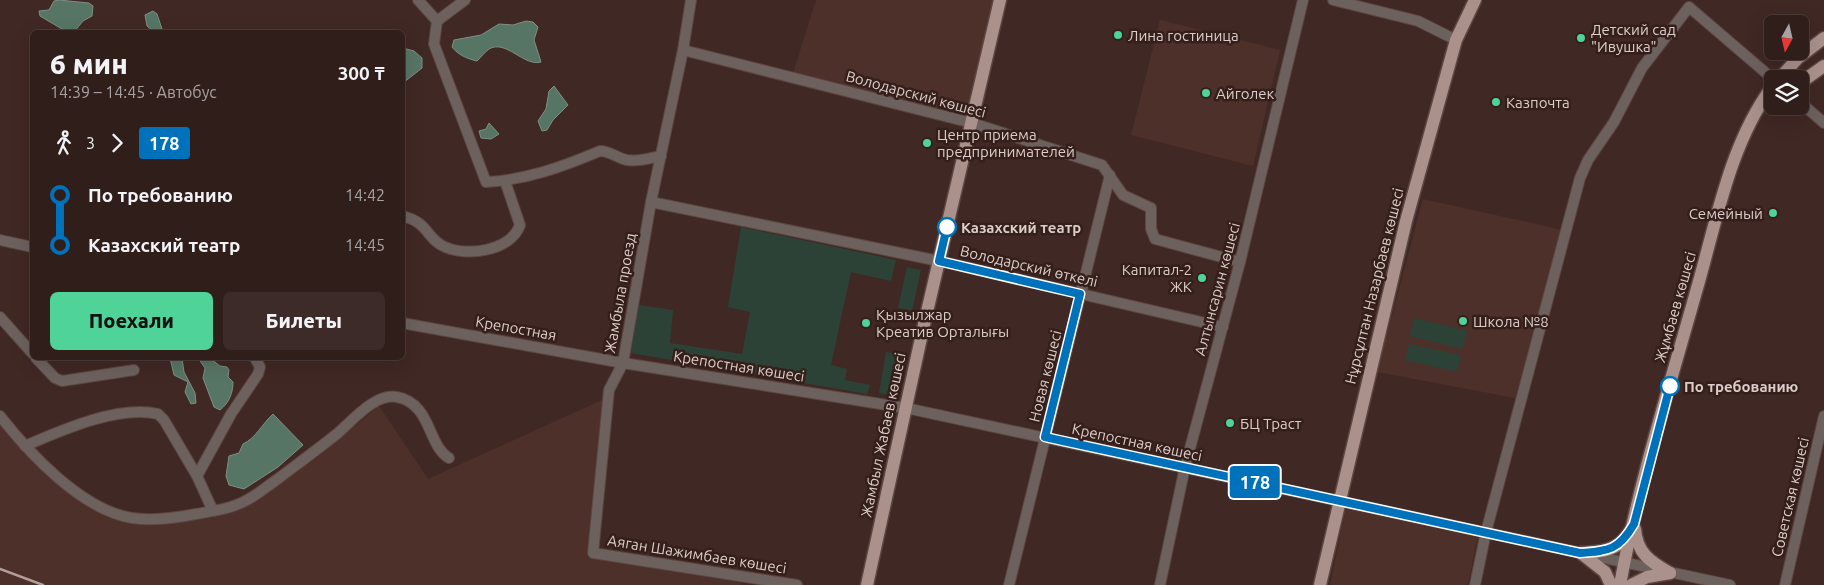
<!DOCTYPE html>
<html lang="ru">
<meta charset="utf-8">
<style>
:root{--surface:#301e1b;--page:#3c2b28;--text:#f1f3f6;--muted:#a8a2a3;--line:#4b3c3a;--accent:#4fd399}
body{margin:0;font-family:Ubuntu,sans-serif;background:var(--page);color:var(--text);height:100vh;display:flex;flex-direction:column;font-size:19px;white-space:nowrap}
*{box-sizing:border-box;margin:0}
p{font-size:16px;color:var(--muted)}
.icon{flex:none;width:28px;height:28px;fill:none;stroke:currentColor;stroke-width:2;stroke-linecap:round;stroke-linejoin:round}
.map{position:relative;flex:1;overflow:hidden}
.sheet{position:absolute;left:30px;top:30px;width:375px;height:330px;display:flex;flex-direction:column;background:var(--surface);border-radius:8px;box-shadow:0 5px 20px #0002,0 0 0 1px var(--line)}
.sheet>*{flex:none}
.badge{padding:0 10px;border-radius:4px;font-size:18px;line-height:32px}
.needle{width:32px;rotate:188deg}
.fabs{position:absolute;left:1764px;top:15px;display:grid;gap:10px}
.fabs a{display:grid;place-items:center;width:45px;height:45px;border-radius:8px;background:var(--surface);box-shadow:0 5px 20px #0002,0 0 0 1px var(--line);font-size:25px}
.map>.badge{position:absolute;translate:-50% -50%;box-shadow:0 0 0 2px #fff}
.legs{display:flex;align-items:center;gap:8px;height:55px;padding:0 20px;font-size:16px}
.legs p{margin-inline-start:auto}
.headline{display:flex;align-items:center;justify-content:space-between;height:85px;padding:0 20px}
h1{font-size:28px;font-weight:800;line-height:38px}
.action{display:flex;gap:10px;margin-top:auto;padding:10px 20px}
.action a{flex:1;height:58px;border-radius:8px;background:var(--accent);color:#111;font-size:20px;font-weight:800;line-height:58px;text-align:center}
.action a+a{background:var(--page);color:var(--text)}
ul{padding:0 20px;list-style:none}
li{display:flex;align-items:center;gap:18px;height:50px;font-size:19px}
li i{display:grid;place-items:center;width:8px;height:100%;margin:0 6px;background:currentColor}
li i::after{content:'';width:12px;height:12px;margin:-6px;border:4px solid;border-radius:50%;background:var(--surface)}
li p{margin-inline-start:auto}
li:first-child i{background:linear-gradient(#0000 50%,currentColor 0)}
li:last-child i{background:linear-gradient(currentColor 50%,#0000 0)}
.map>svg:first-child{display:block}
</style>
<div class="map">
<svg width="1824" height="585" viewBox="0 0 1824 585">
<rect width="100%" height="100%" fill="#402824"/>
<!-- built -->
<g fill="#4e302a">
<path d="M816,0H994L967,116L793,73Z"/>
<path d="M1160,20L1280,50L1253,166L1131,135Z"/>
<path d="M1423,199L1563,230L1515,398L1377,372Z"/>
<path d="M602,400L603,427L587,557L741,582V585H0V423L38,467L78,499L114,518L156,524L185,522L214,517L250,504L318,457L379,406L428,479Z"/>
<path d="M1346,508L1478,536L1468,585H1330Z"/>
</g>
<!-- green -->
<g fill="#2d4237">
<path d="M741,227L896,260L891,281L851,272L831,365L847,369L845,380L870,385L867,394L631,353L639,305L673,310L670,343L742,354L750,312L728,307Z"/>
<path d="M907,267L921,270L912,311L898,308Z"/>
<path d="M1414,318L1468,331L1462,349L1410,336Z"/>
<path d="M1409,344L1461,355L1457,372L1405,360Z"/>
<path d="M886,352L902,355L895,396L879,393Z"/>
</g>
<!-- water -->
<g fill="#577565" stroke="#7f8f83">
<path d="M59,0L89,3L93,6L92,16L83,21L74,32H67L40,16L39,11L49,10L54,1Z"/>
<path d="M153,11L157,14L163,32H154L147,26L145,15Z"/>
<path d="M526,21L533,22L538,27L534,40L541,62C524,67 506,39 489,49C485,52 481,57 477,61C468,59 458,55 452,47L454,40L481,35L499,24L513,25Z"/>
<path d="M403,48L414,51L422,58V68L403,83Z"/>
<path d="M554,86L568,105L553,120L547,130L542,131L538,121L546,109L549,91Z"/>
<path d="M489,123L499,134L491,139L481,138L479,131L486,129Z"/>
<path d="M170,358H182L184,372L195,393L196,403L191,404L185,392L188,382L174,375Z"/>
<path d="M198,358H210L220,366L227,367L229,370L228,377L233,382C233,393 229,403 220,410L214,407L203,378L205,368Z"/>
<path d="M273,414L303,445L278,467L244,489L229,485L226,476L229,456L239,453L243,444C256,438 262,424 273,414Z"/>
</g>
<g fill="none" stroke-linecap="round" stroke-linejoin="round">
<defs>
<g id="minor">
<path d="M418,0L437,21"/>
<path d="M465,0L437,21L434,44L486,182C526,180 562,167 600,151C610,151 617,158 627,160C639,162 650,158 661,156"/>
<path d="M691,0L683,50L651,202L623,363L609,390L593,553L797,585"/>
<path d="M1333,0L1418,21L1456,40"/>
<path d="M683,50L972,123L1102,165L1123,195L1151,208V229L1155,239L1240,262"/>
<path d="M1800,102L1824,123"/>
<path d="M651,202L939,261L1223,327"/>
<path d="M402,216C429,222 426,239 445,247C467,257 511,251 520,225L505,181"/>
<path d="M0,240L32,247"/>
<path d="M0,317L32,353"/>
<path d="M402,323L623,363L906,408L1730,585"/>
<path d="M36,358L55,378L62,381L134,370"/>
<path d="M0,416C30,454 82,510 132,518C152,521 176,518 196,514C213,511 231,509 247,500C257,495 266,487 275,481C296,465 317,450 338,433C353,420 375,393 397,397C432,404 427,445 449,458"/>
<path d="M25,446C62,430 118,405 158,414L164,420L197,476L213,511"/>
<path d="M197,476L231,414L258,374L260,367L255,358"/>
<path d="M1009,585L1110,175"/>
<path d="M1160,585L1185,467L1240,262L1303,0"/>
<path d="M1475,585L1486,532L1580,178L1588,160L1614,122L1642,68L1689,7L1773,79"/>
<path d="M1785,585L1824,416"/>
</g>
<g id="major">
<path d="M1779,79L1798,58L1824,38"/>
<path d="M1800,83L1824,66"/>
<path d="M1635,529C1637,553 1650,562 1670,573"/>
<path d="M1581,553C1602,552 1619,551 1630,531"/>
<path d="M1581,553L1605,572L1611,585"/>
<path d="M867,585L923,329L1000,0"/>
<path d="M1320,585L1406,221L1456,40L1475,0"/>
<path d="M1620,585C1638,486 1669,388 1696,292C1716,224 1729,145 1772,87"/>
<path d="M1631,585L1647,577L1670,573"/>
</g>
</defs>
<!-- minor casing -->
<use href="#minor" stroke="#5c4642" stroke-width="12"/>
<!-- major casing -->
<use href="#major" stroke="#5c4642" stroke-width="15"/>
<!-- minor -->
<use href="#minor" stroke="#6d615e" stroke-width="10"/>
<!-- major -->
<use href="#major" stroke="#aa918c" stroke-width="12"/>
<!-- rail -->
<path stroke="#b19f9b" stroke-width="2.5" d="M0,569L43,585"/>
</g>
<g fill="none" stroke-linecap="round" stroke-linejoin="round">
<defs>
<path id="line-1" d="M947,227L939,261L1080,294L1045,437L1063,441L1580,553C1609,551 1619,550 1634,524L1670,386"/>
</defs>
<!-- line-1 casing -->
<use href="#line-1" stroke="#fff" stroke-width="11"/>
<!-- line-1 -->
<use href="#line-1" stroke="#0072bc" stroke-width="8"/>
</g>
<!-- markers -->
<g fill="#4fd399" stroke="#351f1a" stroke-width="2">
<circle cx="1118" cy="35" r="5"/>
<circle cx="1581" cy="38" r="5"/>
<circle cx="1206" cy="93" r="5"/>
<circle cx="1496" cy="102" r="5"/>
<circle cx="927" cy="143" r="5"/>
<circle cx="1773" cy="213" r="5"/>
<circle cx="1202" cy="278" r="5"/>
<circle cx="1463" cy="321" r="5"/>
<circle cx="866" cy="323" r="5"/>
<circle cx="1230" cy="423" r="5"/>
</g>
<g fill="#fff" stroke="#0072bc" stroke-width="2.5">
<circle cx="947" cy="227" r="9"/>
<circle cx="1670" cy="386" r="9"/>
</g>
<g text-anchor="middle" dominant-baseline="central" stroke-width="5" stroke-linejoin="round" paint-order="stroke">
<!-- poi labels -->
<g font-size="15" fill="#ddcdca" stroke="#351f1a" text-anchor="start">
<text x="1591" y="29">Детский сад<tspan x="1591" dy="17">"Ивушка"</tspan></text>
<text x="1128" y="35">Лина гостиница</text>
<text x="1216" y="93">Айголек</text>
<text x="1506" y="102">Казпочта</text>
<text x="937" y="134">Центр приема<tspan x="937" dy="17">предпринимателей</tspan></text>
<text x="1763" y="213" text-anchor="end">Семейный</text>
<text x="1192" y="269" text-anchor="end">Капитал-2<tspan x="1192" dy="17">ЖК</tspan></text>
<text x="876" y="314">Қызылжар<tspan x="876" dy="17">Креатив Орталығы</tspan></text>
<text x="1473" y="321">Школа №8</text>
<text x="1240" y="423">БЦ Траст</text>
</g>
<!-- street labels -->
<g font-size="15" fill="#ddcdca" stroke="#351f1a">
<text transform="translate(916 94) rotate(15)">Володарский көшесі</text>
<text transform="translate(1029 266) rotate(13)">Володарский өткелі</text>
<text transform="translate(1374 286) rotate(-76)">Нұрсұлтан Назарбаев көшесі</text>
<text transform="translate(1217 289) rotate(-75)">Алтынсарин көшесі</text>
<text transform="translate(620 293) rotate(-80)">Жамбыла проезд</text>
<text transform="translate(1675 307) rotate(-74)">Жұмбаев көшесі</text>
<text transform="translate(516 328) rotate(10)">Крепостная</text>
<text transform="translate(739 366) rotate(9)">Крепостная көшесі</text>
<text transform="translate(1045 376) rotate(-76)">Новая көшесі</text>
<text transform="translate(883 435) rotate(-78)">Жамбыл Жабаев көшесі</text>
<text transform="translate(1137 442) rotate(12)">Крепостная көшесі</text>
<text transform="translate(1790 497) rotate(-77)">Советская көшесі</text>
<text transform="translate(697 554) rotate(9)">Аяган Шажимбаев көшесі</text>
</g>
<!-- stop labels -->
<g font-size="15" font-weight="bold" fill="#ddcdca" stroke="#351f1a" text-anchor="start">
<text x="961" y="227">Казахский театр</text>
<text x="1684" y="386">По требованию</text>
</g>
</g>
</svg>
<div class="fabs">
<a><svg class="needle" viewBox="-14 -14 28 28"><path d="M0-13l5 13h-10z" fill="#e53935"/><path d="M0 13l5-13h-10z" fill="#a8a2a3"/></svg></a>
<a><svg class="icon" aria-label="layers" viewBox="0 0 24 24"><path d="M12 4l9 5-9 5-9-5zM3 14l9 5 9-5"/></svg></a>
</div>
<b class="badge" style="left:1255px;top:482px;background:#0072bc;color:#fff">178</b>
<section class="sheet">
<div class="headline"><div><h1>6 мин</h1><p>14:39 – 14:45 · Автобус</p></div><b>300 ₸</b></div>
<div class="legs"><svg class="icon" aria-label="walk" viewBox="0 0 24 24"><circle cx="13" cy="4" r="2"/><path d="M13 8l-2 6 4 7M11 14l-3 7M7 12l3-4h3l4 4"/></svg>3<svg class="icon" aria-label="forward" viewBox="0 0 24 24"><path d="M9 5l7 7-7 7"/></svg><b class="badge" style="background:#0072bc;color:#fff">178</b></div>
<ul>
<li><i style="color:#0072bc"></i><b>По требованию</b><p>14:42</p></li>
<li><i style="color:#0072bc"></i><b>Казахский театр</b><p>14:45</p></li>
</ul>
<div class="action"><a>Поехали</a><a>Билеты</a></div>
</section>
</div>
